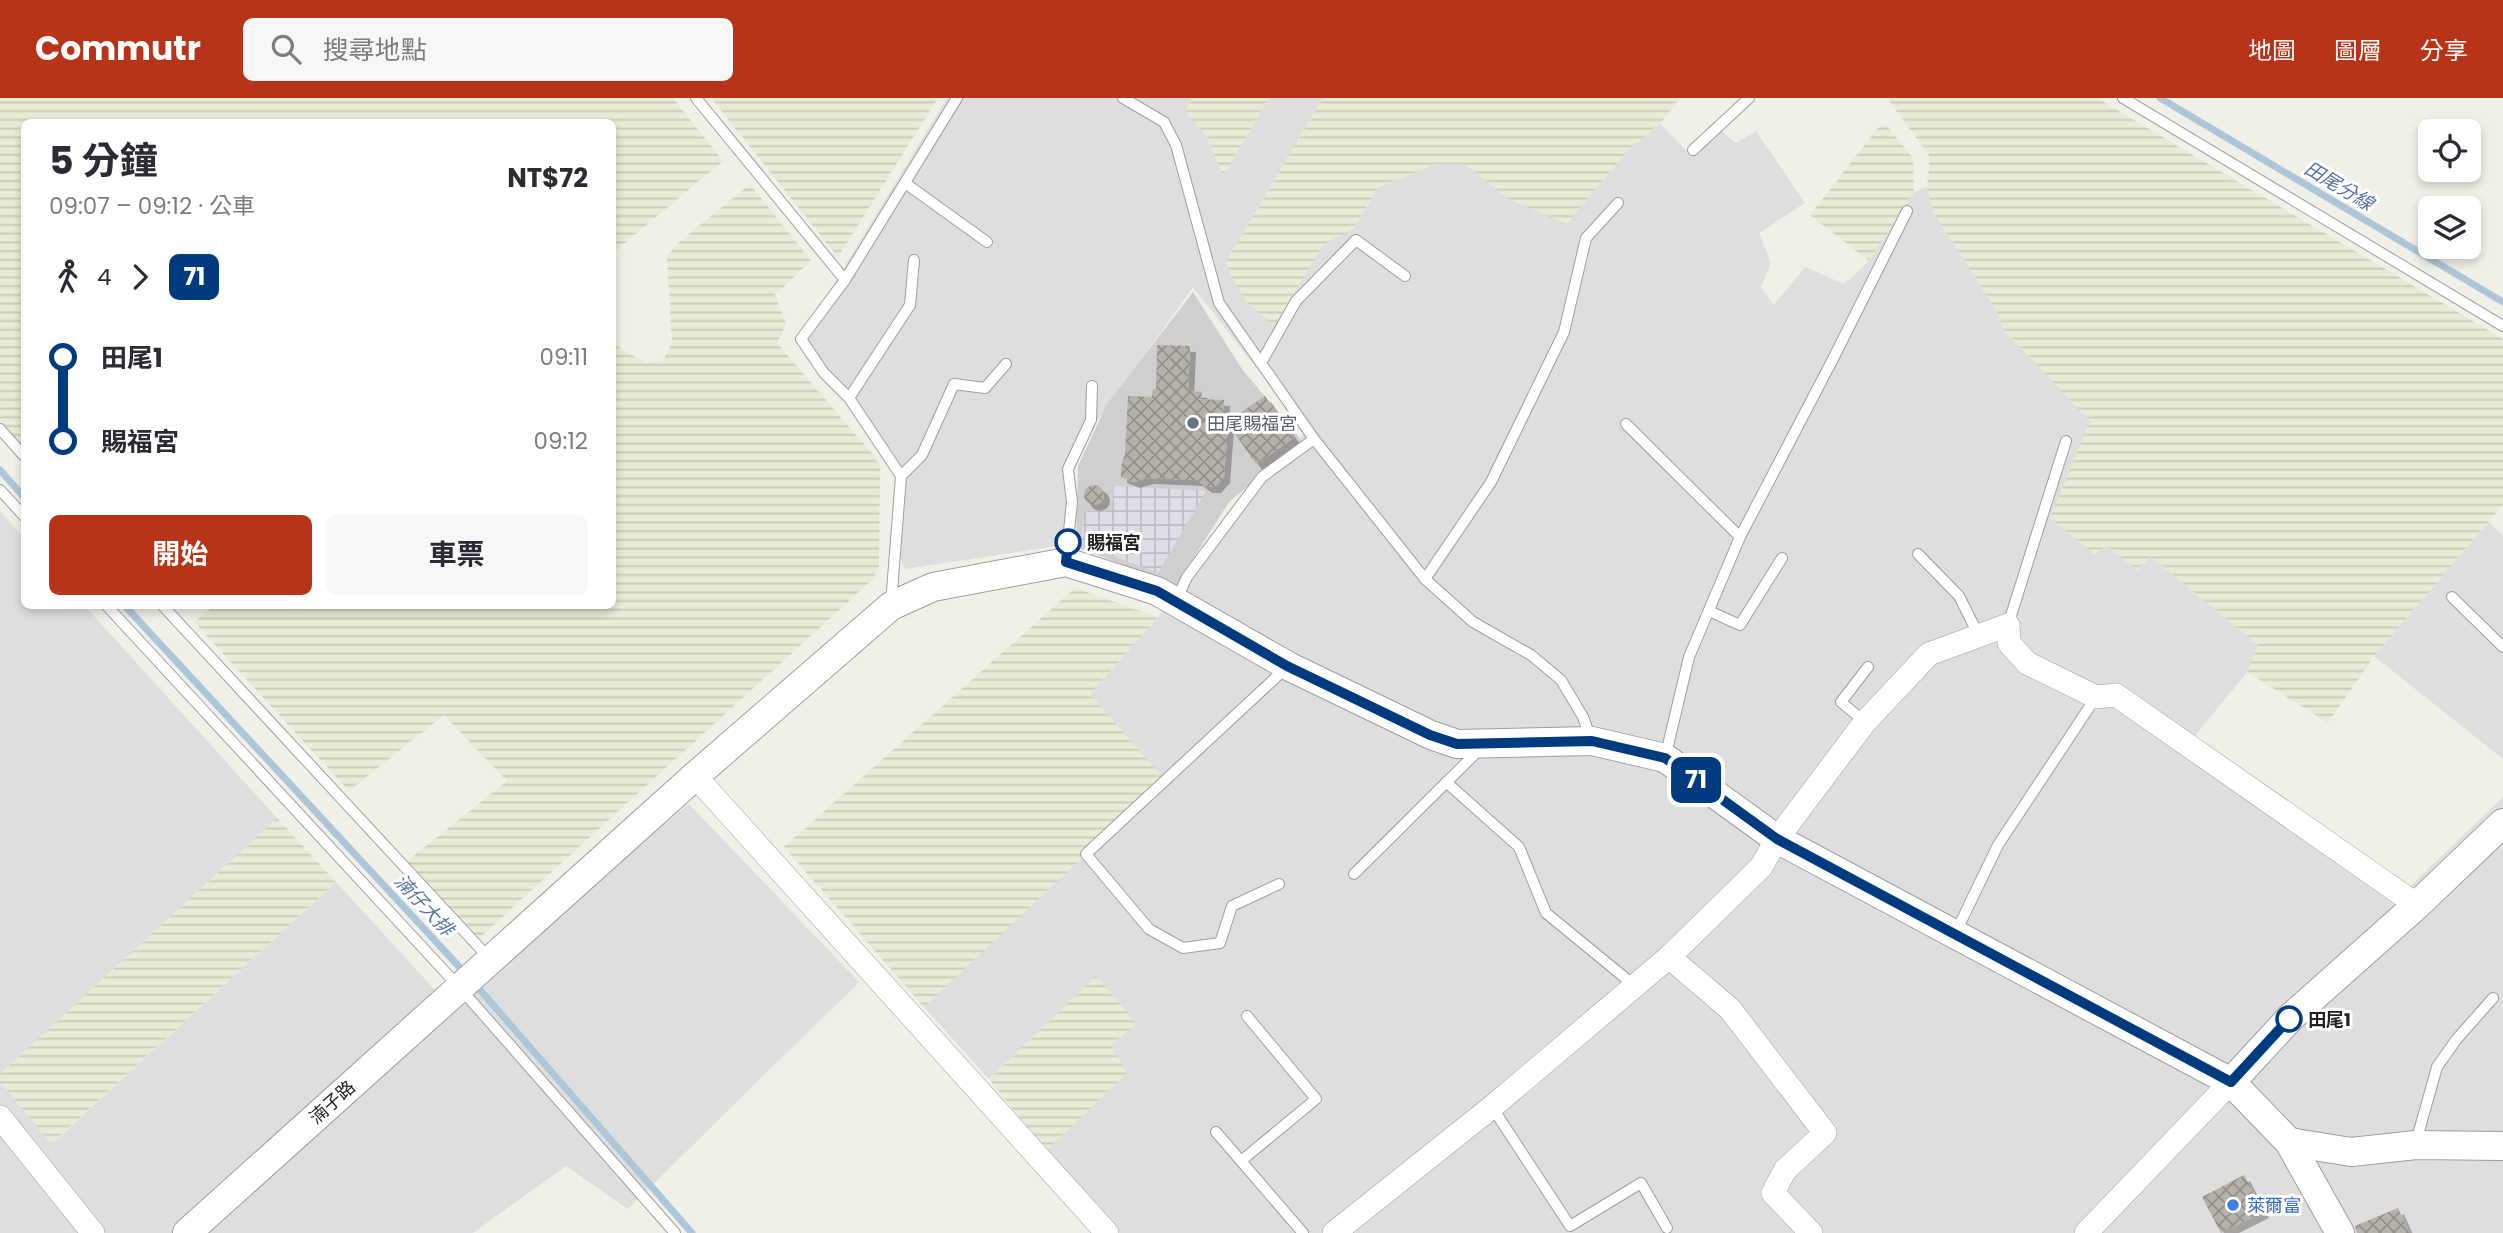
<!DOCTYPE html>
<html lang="zh-TW">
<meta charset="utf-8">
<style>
:root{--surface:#fff;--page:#f7f7f7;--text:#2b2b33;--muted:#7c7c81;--accent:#b83419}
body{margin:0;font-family:Poppins,"Noto Sans TC",sans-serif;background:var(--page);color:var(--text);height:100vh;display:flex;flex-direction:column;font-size:26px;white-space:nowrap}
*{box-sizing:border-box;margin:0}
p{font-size:23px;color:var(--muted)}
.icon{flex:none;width:38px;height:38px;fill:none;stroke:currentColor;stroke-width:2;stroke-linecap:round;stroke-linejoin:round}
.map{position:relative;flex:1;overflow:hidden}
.details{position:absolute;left:21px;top:21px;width:595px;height:490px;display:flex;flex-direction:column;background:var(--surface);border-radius:10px;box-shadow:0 4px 10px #0003}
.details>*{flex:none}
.badge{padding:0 14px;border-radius:10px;font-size:24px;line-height:46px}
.buttons{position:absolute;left:2418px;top:21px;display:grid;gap:14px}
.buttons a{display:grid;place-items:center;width:63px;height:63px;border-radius:10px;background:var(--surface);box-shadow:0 4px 10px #0003;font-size:35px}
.map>.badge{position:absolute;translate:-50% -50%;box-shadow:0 0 0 4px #fff}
.legs{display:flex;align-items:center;gap:10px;height:77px;padding:0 28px;font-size:23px}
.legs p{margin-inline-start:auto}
.head{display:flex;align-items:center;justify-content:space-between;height:119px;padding:0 28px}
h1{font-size:38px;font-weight:700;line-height:52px}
.button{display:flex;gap:14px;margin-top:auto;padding:14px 28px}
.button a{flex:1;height:80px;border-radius:10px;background:var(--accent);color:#fff;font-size:28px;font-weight:700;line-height:80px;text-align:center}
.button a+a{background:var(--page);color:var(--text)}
ul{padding:0 28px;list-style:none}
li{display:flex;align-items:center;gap:24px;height:84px;font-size:26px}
li i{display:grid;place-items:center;width:10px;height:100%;margin:0 9px;background:currentColor}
li i::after{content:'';width:18px;height:18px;margin:-9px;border:5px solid;border-radius:50%;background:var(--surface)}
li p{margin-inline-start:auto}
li:first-child i{background:linear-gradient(#0000 50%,currentColor 0)}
li:last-child i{background:linear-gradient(currentColor 50%,#0000 0)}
header{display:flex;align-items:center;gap:42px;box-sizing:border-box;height:98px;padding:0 35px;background:var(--accent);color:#fff}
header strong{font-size:33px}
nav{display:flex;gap:38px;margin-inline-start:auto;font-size:24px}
.search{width:490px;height:63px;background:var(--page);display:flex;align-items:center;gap:18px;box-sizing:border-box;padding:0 24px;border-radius:10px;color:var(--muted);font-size:26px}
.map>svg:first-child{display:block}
</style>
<header>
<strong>Commutr</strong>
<div class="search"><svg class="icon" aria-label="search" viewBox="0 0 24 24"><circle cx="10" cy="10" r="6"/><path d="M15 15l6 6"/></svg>搜尋地點</div>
<nav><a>地圖</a><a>圖層</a><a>分享</a></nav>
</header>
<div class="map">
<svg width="2503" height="1135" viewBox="0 0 2503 1135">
<defs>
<pattern id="farmland-rules" width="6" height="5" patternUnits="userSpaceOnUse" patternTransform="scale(1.75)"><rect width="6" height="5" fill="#e7ecd6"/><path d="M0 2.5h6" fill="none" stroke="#c6cab7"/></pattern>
<pattern id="plaza-grid" width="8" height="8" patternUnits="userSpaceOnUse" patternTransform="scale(1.75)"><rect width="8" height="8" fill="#dedde5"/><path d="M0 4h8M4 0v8" fill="none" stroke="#bebdc4"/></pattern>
<pattern id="building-cross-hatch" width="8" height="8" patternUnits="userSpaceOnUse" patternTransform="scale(1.75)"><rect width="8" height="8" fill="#b5b1ab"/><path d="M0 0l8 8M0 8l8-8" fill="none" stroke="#93908b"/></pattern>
<filter id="shadow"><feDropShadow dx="6" dy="6" stdDeviation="0" flood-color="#0004"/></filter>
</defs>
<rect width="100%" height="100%" fill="#f0efe8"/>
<!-- residential -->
<g fill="#dedede">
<path d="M947,0H1192L1186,14L1206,37L1223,78L1269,0H1323L1226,164L1273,228L1324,145L1352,132L1379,89L1436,66H1465L1510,102L1567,125L1628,52L1660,26L1691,57L1718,30L1736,45L1756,33L1805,105L1759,135L1771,165L1761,189L1774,207L1805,169L1844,186L1869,163L1914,94L1927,89L1934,115L1998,215L2003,231L2090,323L2107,447L2151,459L2258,547L2247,574L2185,650L2393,805L2503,699V1135H1120L1046,1053L1111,946L1096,878L989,981L924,909L1164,682L1090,596L1181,493L1260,383L1306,333L1193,189L1063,371L1077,396L1071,446L905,471L897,453L895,357L804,245L806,232Z"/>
<path d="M0,413L24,440V508H85L277,720L0,976Z"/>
<path d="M2489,424L2503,438V661L2374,558Z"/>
<path d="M689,706L859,884L628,1111L566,1068L473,1135H0V984L52,1046L336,784L445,903Z"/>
</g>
<!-- religious -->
<path fill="#cfcfcf" d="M1193,194L1242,271L1302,343L1229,404L1174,491L1124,467L1076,449L1078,368L1107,306Z"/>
<!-- farmland -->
<g fill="url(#farmland-rules)">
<path d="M0,0H673L723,63L613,155L612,24H24V347L22,349L0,323Z"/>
<path d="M711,0H938L838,159Z"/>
<path d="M1192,0H1269L1223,78L1206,37L1185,14Z"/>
<path d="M1323,0H1680L1660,26L1628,52L1567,126L1510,102L1465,66H1436L1379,89L1352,132L1324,146L1274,228L1246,203L1231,178L1226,164Z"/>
<path d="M1887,0H2097L2503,241V407L2374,558L2328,625L2247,574L2258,547L2151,459L2137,472L2107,448L2094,456L2050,420L2090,323L2003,231L1998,215L1934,115L1927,89L1930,59Z"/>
<path d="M1886,27L1913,60L1914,94L1869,163L1810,117L1878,30Z"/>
<path d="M750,86L811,163L775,197L786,226L777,245L875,359L880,369L879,468L873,481L477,842L406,764L507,683L444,617L349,693L194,524L214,508H612L613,245L645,265L663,263L672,245L667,159L676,147Z"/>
<path d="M1075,490L1158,519L1090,596L1165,682L924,909L784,749Z"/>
<path d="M277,720L336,784L51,1046L0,984V976Z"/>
<path d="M1096,878L1137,926L1111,947L1127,975L1046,1053L989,981Z"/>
</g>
<!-- plaza -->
<path fill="url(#plaza-grid)" d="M1114,388L1206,393L1158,475L1081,446L1084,414L1112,412Z"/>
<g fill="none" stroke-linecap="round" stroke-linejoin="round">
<!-- stream -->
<g stroke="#aec7d8" stroke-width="7">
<path d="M2160,0L2503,204"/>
<path d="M0,372L24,399"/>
<path d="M125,508L466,876"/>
<path d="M474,885L692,1135"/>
</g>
</g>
<!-- building -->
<g fill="url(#building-cross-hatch)" filter="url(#shadow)">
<path d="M1157,247L1190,248L1188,293L1202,294L1201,301L1224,302L1223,327L1265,298L1294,340L1256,366L1228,326L1224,379L1215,389H1206L1197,382L1148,380L1134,384L1121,379V369L1125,356L1128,298L1152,299L1153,291H1156Z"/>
<circle cx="1094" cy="397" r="10"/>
<path d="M2244,1077L2263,1114L2221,1135L2202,1099Z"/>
<path d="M2398,1110L2409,1135H2357L2355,1128Z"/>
</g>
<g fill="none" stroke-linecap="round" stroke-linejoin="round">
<defs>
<g id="service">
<path d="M696,0L845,182L801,241L824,275L849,300L901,378L891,506"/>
<path d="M1123,0L1164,24L1176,47L1219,205L1314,341"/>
<path d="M2123,0L2503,228"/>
<path d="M1693,52L1749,0"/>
<path d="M905,85L987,144"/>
<path d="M845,182L957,0"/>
<path d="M1261,265L1296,203L1356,142L1405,178"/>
<path d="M849,300L910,207L914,162"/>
<path d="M1626,326L1740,439"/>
<path d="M0,331L24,358"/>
<path d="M901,378L922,357L954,286L985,290L1006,266"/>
<path d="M0,392L24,418"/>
<path d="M1918,456L1959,498L1979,538"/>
<path d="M1066,462L1072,404L1068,371L1091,322L1092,288"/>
<path d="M1425,481L1491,384L1564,234L1586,140L1618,105"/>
<path d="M2452,499L2503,549"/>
<path d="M1176,503L1187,479L1262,379L1314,341L1425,481L1473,524L1531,557L1561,582L1583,619L1591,641"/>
<path d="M107,508L460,890L675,1135"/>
<path d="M163,508L489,860"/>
<path d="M1709,513L1740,527L1782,460"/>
<path d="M2008,527L2066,343"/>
<path d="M1865,624L1841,604L1868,569"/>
<path d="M1665,660L1689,559L1740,439L1834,259L1907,113"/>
<path d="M1446,684L1519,749L1546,815L1635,888"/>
<path d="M1354,776L1481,650"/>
<path d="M1279,786L1232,808L1220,845L1183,850L1149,831L1086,756L1287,569"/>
<path d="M1955,836L1998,747L2096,599"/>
<path d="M1492,1009L1570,1128L1641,1085L1667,1130"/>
<path d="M1216,1034L1303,1135"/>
<path d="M2416,1044L2437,969L2456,942L2493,900"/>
<path d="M1241,1063L1316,1001L1247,918"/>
</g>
<g id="minor">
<path d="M695,678L1107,1135"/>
<path d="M1669,859L1730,911L1825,1035L1785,1072L1773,1095L1811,1135"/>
<path d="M0,1019L93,1135"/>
<path d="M1334,1135L1492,1009L1669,859L1761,769L1777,741L1865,624L1929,556L2008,527L2009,545L2027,565L2096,599L2116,597L2417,807"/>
<path d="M2086,1135L2231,984"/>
</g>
<g id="tertiary">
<path d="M2231,984L2291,919L2417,807L2503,725"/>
<path d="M2289,1044L2351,1054L2416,1047L2503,1048"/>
<path d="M187,1135L695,678L891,508L933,489L1066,464L1157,493L1288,568L1431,637L1457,646L1592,643L1665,660L1777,741L2231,984L2289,1044L2340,1135"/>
</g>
</defs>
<!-- service casing -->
<use href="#service" stroke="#9e9e9e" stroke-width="12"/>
<!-- minor casing -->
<use href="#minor" stroke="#9e9e9e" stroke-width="24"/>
<!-- tertiary casing -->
<use href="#tertiary" stroke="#9e9e9e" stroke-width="30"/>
<!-- service -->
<use href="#service" stroke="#fff" stroke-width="10"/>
<!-- minor -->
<use href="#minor" stroke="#fff" stroke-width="23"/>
<!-- tertiary -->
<use href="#tertiary" stroke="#fff" stroke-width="28"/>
</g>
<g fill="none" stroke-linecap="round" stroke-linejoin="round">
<defs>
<path id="line-1" d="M1068,444L1066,464L1157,493L1287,568L1430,637L1457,646L1592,643L1665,660L1777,741L2231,984L2289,921"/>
</defs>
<!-- line-1 casing -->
<use href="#line-1" stroke="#fff" stroke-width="16"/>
<!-- line-1 -->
<use href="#line-1" stroke="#003b80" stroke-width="10"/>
</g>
<!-- markers -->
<circle fill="#6b7280" stroke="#fff" stroke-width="2.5" cx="1193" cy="325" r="7"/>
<g fill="#fff" stroke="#003b80" stroke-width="3.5">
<circle cx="1068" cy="444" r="12"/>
<circle cx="2289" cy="921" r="12"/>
</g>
<circle fill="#3f7fe0" stroke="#fff" stroke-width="2.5" cx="2233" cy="1107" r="7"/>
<g text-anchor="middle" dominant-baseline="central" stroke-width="6" stroke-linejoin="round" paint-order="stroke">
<!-- worship labels -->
<g font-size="18" fill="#5b616d" stroke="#fff" text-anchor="start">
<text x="1207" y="325">田尾賜福宮</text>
</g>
<!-- stop labels -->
<g font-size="18" font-weight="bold" fill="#212121" stroke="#fff" text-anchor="start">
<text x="1087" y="444">賜福宮</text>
<text x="2308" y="921">田尾1</text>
</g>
<!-- street labels -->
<g font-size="18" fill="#212121" stroke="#fff">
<text transform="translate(332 1004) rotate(-42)">湳子路</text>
</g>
<!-- shop labels -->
<g font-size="18" fill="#366cbe" stroke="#fff" text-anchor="start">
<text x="2247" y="1107">萊爾富</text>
</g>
<!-- water labels -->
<g font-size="19" font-style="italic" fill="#5871a5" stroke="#fff">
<text transform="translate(2339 88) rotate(31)">田尾分線</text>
<text transform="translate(424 807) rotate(47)">湳仔大排</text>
</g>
</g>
</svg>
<div class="buttons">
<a><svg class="icon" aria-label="locate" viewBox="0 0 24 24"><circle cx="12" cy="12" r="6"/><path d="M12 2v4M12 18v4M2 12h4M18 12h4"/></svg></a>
<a><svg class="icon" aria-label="layers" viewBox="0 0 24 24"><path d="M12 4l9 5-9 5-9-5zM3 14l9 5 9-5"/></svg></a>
</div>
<b class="badge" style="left:1696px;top:682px;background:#003b80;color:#fff">71</b>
<section class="details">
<div class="head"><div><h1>5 分鐘</h1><p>09:07 – 09:12 · 公車</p></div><b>NT$72</b></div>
<div class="legs"><svg class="icon" aria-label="walk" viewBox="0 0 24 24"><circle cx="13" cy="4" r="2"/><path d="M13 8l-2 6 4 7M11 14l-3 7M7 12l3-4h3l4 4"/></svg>4<svg class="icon" aria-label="forward" viewBox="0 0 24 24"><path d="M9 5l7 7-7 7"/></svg><b class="badge" style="background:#003b80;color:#fff">71</b></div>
<ul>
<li><i style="color:#003b80"></i><b>田尾1</b><p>09:11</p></li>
<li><i style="color:#003b80"></i><b>賜福宮</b><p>09:12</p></li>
</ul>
<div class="button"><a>開始</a><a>車票</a></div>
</section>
</div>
